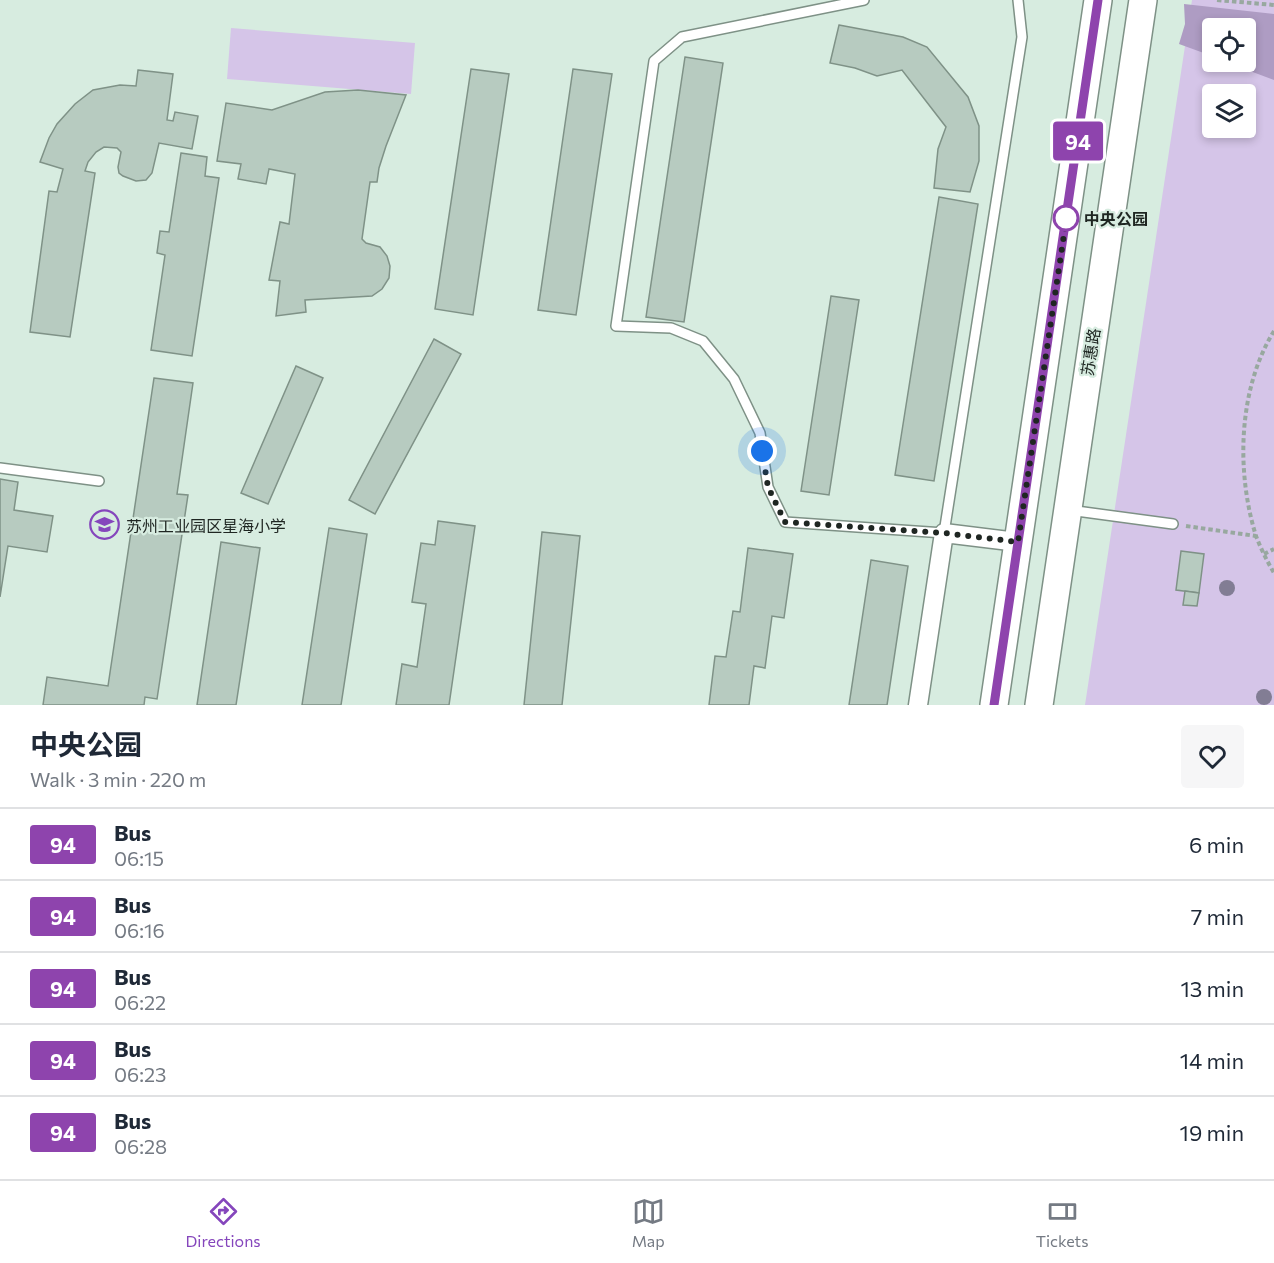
<!DOCTYPE html>
<meta charset="utf-8">
<style>
:root{--surface:#fff;--page:#f6f6f7;--text:#1f2937;--muted:#747a83;--line:#e0e1e3;--accent:#8546bc}
body{margin:0;font-family:Commissioner,"Noto Sans SC",sans-serif;background:var(--page);color:var(--text);height:100vh;display:flex;flex-direction:column;font-size:22px;white-space:nowrap}
*{box-sizing:border-box;margin:0}
p{font-size:20px;color:var(--muted)}
.icon{flex:none;width:33px;height:33px;fill:none;stroke:currentColor;stroke-width:2;stroke-linecap:round;stroke-linejoin:round}
.map{position:relative;height:705px;overflow:hidden}
.panel{display:flex;flex-direction:column;background:var(--surface);flex:1}
.panel>*{flex:none}
.badge{padding:0 12px;border-radius:4px;font-size:21px;line-height:39px}
.fabs{position:absolute;left:1202px;top:18px;display:grid;gap:12px}
.fabs a{display:grid;place-items:center;width:54px;height:54px;border-radius:6px;background:var(--surface);box-shadow:0 3px 9px #0003;font-size:30px}
.you{position:absolute;width:30px;height:30px;margin:-15px;border:4px solid #fff;border-radius:50%;background:#1a73e8;box-shadow:0 0 0 9px #1a73e833}
.map>.badge{position:absolute;translate:-50% -50%;box-shadow:0 0 0 3px #fff}
.round{display:grid;place-items:center;flex:none;width:63px;height:63px;border-radius:6px;background:var(--page)}
.summary{display:flex;align-items:center;justify-content:space-between;height:102px;padding:0 30px}
h1{font-size:28px;font-weight:700;line-height:45px}
ul{padding:0;list-style:none}
li{display:flex;align-items:center;gap:18px;height:72px;padding:0 30px;border-top:2px solid var(--line)}
li div{flex:1}
li b{display:block;font-size:22px}
li em{font-style:normal}
li .badge{min-width:66px;font-weight:700;text-align:center}
.tabs{display:flex;justify-content:space-around;align-items:center;height:84px;border-top:2px solid var(--line);background:var(--surface);font-size:16px;color:var(--muted)}
.tabs a{display:grid;justify-items:center;gap:3px}
.tabs .on{color:var(--accent)}
.map>svg:first-child{display:block}
</style>
<div class="map">
<svg width="1274" height="705" viewBox="0 0 1274 705">
<rect width="100%" height="100%" fill="#d7ece0"/>
<!-- green -->
<g fill="#d5c5e8" fill-rule="evenodd">
<path d="M1192,0H1274V705H1085ZM1212,28H1245V62H1212ZM1212,94H1245V128H1212Z"/>
<path d="M231,28L415,43L411,94L227,79Z"/>
</g>
<!-- water -->
<path fill="#ae9cc3" d="M1184,4L1274,14V80L1226,62H1245V28H1212V56L1179,44L1185,24Z"/>
<!-- building -->
<g fill="#b7cbc0" stroke="#7f9287" stroke-width="1.5">
<path d="M839,25L903,37L927,47L968,97L979,126V161L970,192L934,188L938,149L946,127L902,70L877,76L855,68L830,63Z"/>
<path d="M685,57L723,63L684,322L646,317Z"/>
<path d="M471,69L509,74L473,315L435,309Z"/>
<path d="M573,69L612,74L576,315L538,310Z"/>
<path d="M138,70L173,74L167,120L173,121L175,112L198,116L192,149L159,143L152,173L146,180L136,181L123,176L119,173L118,167L121,152L117,148L104,147L96,152L88,162L85,171L95,173L70,337L30,332L49,191L57,192L63,169L40,162L49,138L57,124L75,104L93,90L120,85L136,86Z"/>
<path d="M358,90L406,95L386,146L379,168L377,182H370L362,239L366,243L380,247L387,256L390,266L389,278L382,289L372,296L305,300L306,312L276,316L280,281L269,280L280,222L289,224L295,174L269,169L266,184L238,179L241,164L217,161L226,103L272,110L325,92Z"/>
<path d="M181,153L207,157L205,176L219,178L192,356L151,350L165,255L157,253L160,231L169,232Z"/>
<path d="M939,197L978,204L934,481L895,475Z"/>
<path d="M831,296L859,300L829,495L801,491Z"/>
<path d="M434,339L461,354L375,514L349,500Z"/>
<path d="M296,366L323,378L268,504L241,493Z"/>
<path d="M154,378L193,383L177,494L188,495L157,699L145,697L144,705H43L47,677L108,686Z"/>
<path d="M0,479L18,482L14,510L53,516L47,552L8,546L0,597Z"/>
<path d="M438,521L475,526L449,705H396L402,664L417,667L426,604L412,602L421,543L435,545Z"/>
<path d="M329,528L367,534L341,705H302Z"/>
<path d="M542,532L580,536L562,705H524Z"/>
<path d="M221,542L260,548L236,705H197Z"/>
<path d="M748,548L793,554L784,618L772,616L765,668L754,666L749,705H709L715,656L726,657L733,611L740,612Z"/>
<path d="M1181,551L1204,554L1199,593L1176,590Z"/>
<path d="M871,560L908,566L887,705H849Z"/>
<path d="M1185,591L1199,593L1197,606L1183,605Z"/>
</g>
<g fill="none" stroke-linecap="round" stroke-linejoin="round">
<defs>
<g id="service">
<path d="M864,0L682,37L654,61L616,326L671,328L703,341L734,379L760,433L768,487L785,522L944,533L1022,37L1018,0"/>
<path d="M0,468L99,481"/>
<path d="M1069,510L1173,524"/>
</g>
<path id="minor" d="M918,705L944,533L1018,542"/>
<g id="primary">
<path d="M994,705L1098,0"/>
<path d="M1039,705L1143,0"/>
</g>
</defs>
<!-- service casing -->
<use href="#service" stroke="#7e9186" stroke-width="12"/>
<!-- minor casing -->
<use href="#minor" stroke="#7e9186" stroke-width="21"/>
<!-- primary casing -->
<use href="#primary" stroke="#7e9186" stroke-width="30"/>
<!-- path -->
<g stroke="#98a89f" stroke-width="4" stroke-dasharray="4.5 3" stroke-linecap="butt">
<path d="M1217,0L1274,5"/>
<path d="M1274,331C1238,389 1236,472 1256,536C1261,549 1267,561 1274,573"/>
<path d="M1186,526L1256,536"/>
<path d="M1264,554L1274,549"/>
</g>
<!-- service -->
<use href="#service" stroke="#fff" stroke-width="9"/>
<!-- minor -->
<use href="#minor" stroke="#fff" stroke-width="18"/>
<!-- primary -->
<use href="#primary" stroke="#fff" stroke-width="27"/>
</g>
<!-- trees -->
<g fill="#827d94">
<circle cx="1227" cy="588" r="8"/>
<circle cx="1264" cy="697" r="8"/>
</g>
<g fill="none" stroke-linecap="round" stroke-linejoin="round">
<defs>
<path id="line" d="M994,705L1098,0"/>
</defs>
<!-- line casing -->
<use href="#line" stroke="#fff" stroke-width="14"/>
<!-- line -->
<use href="#line" stroke="#8e44ad" stroke-width="9"/>
<!-- walk -->
<path stroke="#1f2622" stroke-width="6" stroke-dasharray="0 10.8" d="M762,451L768,487L785,522L944,533L1018,542L1068,208L1066,218"/>
</g>
<!-- icons -->
<defs>
<symbol id="school-ring" viewBox="-11 -11 22 22"><circle r="9.5" fill="#d7ece0" stroke="#8546bc" stroke-width="1.5"/><path d="M0-5L7-2L0 1L-7-2ZM-4 1L0 2.5L4 1V4Q0 6-4 4Z" fill="#8546bc"/></symbol>
</defs>
<g fill-rule="evenodd">
<use href="#school-ring" x="88" y="508" width="33" height="33"/>
</g>
<!-- markers -->
<circle fill="#fff" stroke="#8e44ad" stroke-width="3" cx="1066" cy="218" r="12"/>
<g text-anchor="middle" dominant-baseline="central" stroke-width="4.5" stroke-linejoin="round" paint-order="stroke">
<!-- stop labels -->
<g font-size="16" font-weight="bold" fill="#1f2622" stroke="#d7ece0" text-anchor="start">
<text x="1084" y="218">中央公园</text>
</g>
<!-- street labels -->
<g font-size="16" fill="#1f2622" stroke="#d7ece0">
<text transform="translate(1090 352) rotate(-81)">苏惠路</text>
</g>
<!-- poi labels -->
<g font-size="16" fill="#1f2622" stroke="#d7ece0" text-anchor="start">
<text x="126" y="525">苏州工业园区星海小学</text>
</g>
</g>
</svg>
<div class="fabs">
<a><svg class="icon" aria-label="locate" viewBox="0 0 24 24"><circle cx="12" cy="12" r="6"/><path d="M12 2v4M12 18v4M2 12h4M18 12h4"/></svg></a>
<a><svg class="icon" aria-label="layers" viewBox="0 0 24 24"><path d="M12 4l9 5-9 5-9-5zM3 14l9 5 9-5"/></svg></a>
</div>
<div class="you" style="left:762px;top:451px"></div>
<b class="badge" style="left:1078px;top:141px;background:#8e44ad;color:#fff">94</b>
</div>
<section class="panel">
<div class="summary"><div><h1>中央公园</h1><p>Walk · 3 min · 220 m</p></div><a class="round"><svg class="icon" aria-label="heart" viewBox="0 0 24 24"><path d="M12 20l-8-8c-3-5 5-10 8-4 3-6 11-1 8 4z"/></svg></a></div>
<ul>
<li><span class="badge" style="background:#8e44ad;color:#fff">94</span><div><b>Bus</b><p>06:15</p></div><em>6 min</em></li>
<li><span class="badge" style="background:#8e44ad;color:#fff">94</span><div><b>Bus</b><p>06:16</p></div><em>7 min</em></li>
<li><span class="badge" style="background:#8e44ad;color:#fff">94</span><div><b>Bus</b><p>06:22</p></div><em>13 min</em></li>
<li><span class="badge" style="background:#8e44ad;color:#fff">94</span><div><b>Bus</b><p>06:23</p></div><em>14 min</em></li>
<li><span class="badge" style="background:#8e44ad;color:#fff">94</span><div><b>Bus</b><p>06:28</p></div><em>19 min</em></li>
</ul>
</section>
<nav class="tabs">
<a class="on"><svg class="icon" aria-label="directions" viewBox="0 0 24 24"><path d="M12 3l9 9-9 9-9-9zM9 14v-3h6M13 9l2 2-2 2"/></svg>Directions</a>
<a><svg class="icon" aria-label="map" viewBox="0 0 24 24"><path d="M3 6l6-2 6 2 6-2v14l-6 2-6-2-6 2zM9 4v14M15 6v14"/></svg>Map</a>
<a><svg class="icon" aria-label="tickets" viewBox="0 0 24 24"><path d="M3 7h18v10H3zM15 7v10"/></svg>Tickets</a>
</nav>
